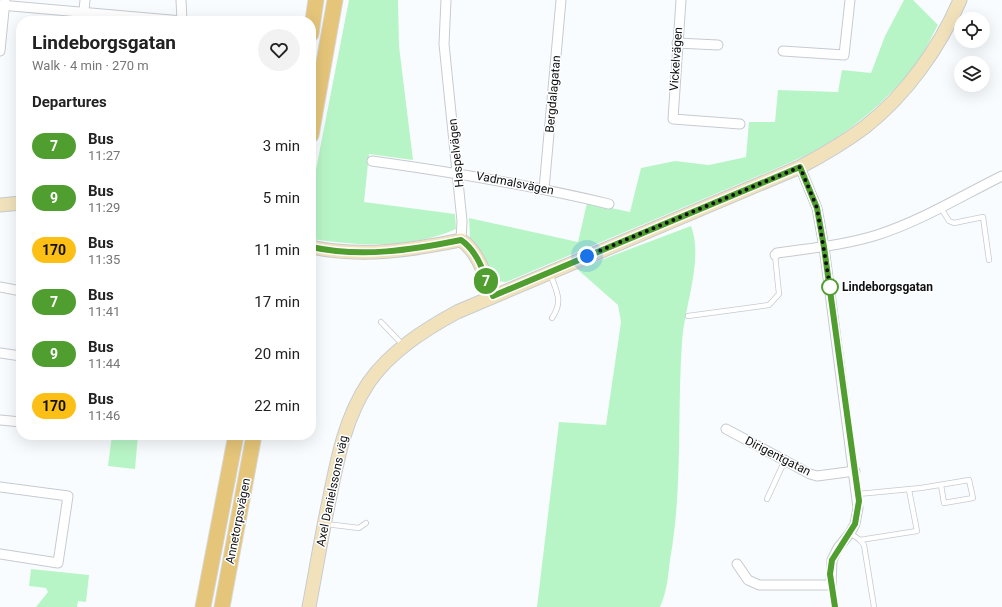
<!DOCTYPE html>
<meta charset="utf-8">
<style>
:root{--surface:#fff;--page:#f2f2f2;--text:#222;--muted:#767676}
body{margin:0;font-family:Roboto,sans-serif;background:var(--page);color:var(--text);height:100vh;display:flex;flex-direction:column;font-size:15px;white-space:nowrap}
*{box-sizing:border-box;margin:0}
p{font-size:13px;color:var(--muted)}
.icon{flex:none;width:22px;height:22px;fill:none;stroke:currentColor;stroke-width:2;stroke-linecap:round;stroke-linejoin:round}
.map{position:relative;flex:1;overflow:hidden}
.details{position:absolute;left:16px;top:16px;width:300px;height:424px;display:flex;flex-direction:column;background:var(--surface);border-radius:16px;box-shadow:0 4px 16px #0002}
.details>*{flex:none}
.badge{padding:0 8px;border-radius:13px;font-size:14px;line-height:26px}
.fabs{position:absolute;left:954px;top:12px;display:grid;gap:8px}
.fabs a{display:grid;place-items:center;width:36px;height:36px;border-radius:50%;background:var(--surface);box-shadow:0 4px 16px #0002;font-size:20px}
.you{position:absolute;width:20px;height:20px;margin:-10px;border:3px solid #fff;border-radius:50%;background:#1a73e8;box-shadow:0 0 0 6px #1a73e833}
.map>.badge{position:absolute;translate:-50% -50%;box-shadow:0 0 0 2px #fff}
h2{padding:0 16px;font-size:15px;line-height:36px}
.round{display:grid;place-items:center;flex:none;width:42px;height:42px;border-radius:21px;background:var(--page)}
.headline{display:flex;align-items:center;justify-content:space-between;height:68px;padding:0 16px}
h1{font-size:19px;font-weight:700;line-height:30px}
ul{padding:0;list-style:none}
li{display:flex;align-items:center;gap:12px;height:52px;padding:0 16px}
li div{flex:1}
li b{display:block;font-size:15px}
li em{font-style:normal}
li .badge{min-width:44px;font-weight:700;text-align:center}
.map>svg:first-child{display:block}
</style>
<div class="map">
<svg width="1002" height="607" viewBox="0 0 1002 607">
<rect width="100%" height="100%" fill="#f9fcff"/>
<!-- green -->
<g fill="#b8f5c6">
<path d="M349,0H398L399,46L413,160L369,154L364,202L455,214L456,229C410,249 359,246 311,239V195Z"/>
<path d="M904,0H913L938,25C932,36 926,49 919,60C892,96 854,130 814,151C801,158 788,163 775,169L506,282L497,281L488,272L478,248L470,238L469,218L578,242L587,203L630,212L641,168L675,161L709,165L746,157L749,122H775L778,90L838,92L842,70L871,73L885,36Z"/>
<path d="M691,226C704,259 684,307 682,342C677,415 683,488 670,560C668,576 667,592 660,607H537L559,422L606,425L621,322L618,305L577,269Z"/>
<path d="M112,435H138L135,469L108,466Z"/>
<path d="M31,569L89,575L86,602L78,601L77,607H36L48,592L46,588L29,586Z"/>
</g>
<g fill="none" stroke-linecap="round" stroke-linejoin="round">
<defs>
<g id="lane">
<path d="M941,208L949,221L954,223L983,217L989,260"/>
<path d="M550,273C556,291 564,301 552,318"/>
<path d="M688,316L769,305L779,294L775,255"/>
<path d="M381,322L403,345"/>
<path d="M858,494L921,488L969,480L973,498L944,503L941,485"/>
<path d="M767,499L785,460"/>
<path d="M326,524L359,528L366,523"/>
<path d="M850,533L860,540L864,545L874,607"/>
<path d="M860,540L917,531L909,490"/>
<path d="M831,585L835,607"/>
</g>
<g id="street">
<path d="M181,0L182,21"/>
<path d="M446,0L444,44L462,221L461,240"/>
<path d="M681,0L673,119L740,124"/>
<path d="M0,5L182,21"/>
<path d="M83,21L85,0"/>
<path d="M677,43L718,45"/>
<path d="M0,51L5,0"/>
<path d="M783,51L844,55L850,0"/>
<path d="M372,161C452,172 530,185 609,204"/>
<path d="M544,189L561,0"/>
<path d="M775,255L777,253C811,248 845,245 877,235C921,221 961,196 1002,176"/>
<path d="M0,287L21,291"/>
<path d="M0,353L21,356"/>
<path d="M0,420L21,422"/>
<path d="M726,429L810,474L817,476L855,471"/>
<path d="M0,487L68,496L58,563L0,554"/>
<path d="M737,564L748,580L759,585H831L832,560L838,548L850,533L855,524L858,508L824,247L817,208L800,167"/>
</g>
<g id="secondary">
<path d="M0,205L21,203"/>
<path d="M311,247C362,258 411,250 461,240C479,252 485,277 493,296"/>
<path d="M309,607C316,570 322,533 330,496C338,456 346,416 369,382C391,351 424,330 457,312L800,167C823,155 845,142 865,127C906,95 940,47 960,0"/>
</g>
<g id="primary">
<path d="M311,34L316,0"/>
<path d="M311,135L335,0"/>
<path d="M203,607L236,435"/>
<path d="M222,607L254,435"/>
</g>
</defs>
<!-- lane casing -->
<use href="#lane" stroke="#c6cbd0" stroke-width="6"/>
<!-- street casing -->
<use href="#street" stroke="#c6cbd0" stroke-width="11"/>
<!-- secondary casing -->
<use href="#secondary" stroke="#c6cbd0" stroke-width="15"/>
<!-- primary casing -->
<use href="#primary" stroke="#d8d9d9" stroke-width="17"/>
<!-- lane -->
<use href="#lane" stroke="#fff" stroke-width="4.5"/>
<!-- street -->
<use href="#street" stroke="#fff" stroke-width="9"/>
<!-- secondary -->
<use href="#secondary" stroke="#f2e2bc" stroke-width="13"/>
<!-- primary -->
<use href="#primary" stroke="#e5c579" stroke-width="15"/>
</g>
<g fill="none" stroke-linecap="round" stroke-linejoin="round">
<defs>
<path id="line" d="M311,247C362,258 411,250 461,240C479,252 485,277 493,296L800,167L817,208L824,247L859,501L855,524L832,560L830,574L835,607"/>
</defs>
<!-- line casing -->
<use href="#line" stroke="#fff" stroke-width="9"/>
<!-- line -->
<use href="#line" stroke="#509e2f" stroke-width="6"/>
<!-- walk -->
<path stroke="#0e1012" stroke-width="4" stroke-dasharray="0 7.2" d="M587,256L800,167L817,208L830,287"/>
</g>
<!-- markers -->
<circle fill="#fff" stroke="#509e2f" stroke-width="2" cx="830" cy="287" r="8"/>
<g text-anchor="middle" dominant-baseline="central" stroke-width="3" stroke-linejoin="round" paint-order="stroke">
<!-- street labels -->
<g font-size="12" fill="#0e1012" stroke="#fff">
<text transform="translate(676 59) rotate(-86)">Vickelvägen</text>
<text transform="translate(553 94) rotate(-85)">Bergdalagatan</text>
<text transform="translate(456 153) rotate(-96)">Haspelvägen</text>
<text transform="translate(515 183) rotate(11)">Vadmalsvägen</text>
<text transform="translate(778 456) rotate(27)">Dirigentgatan</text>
<text transform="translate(332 491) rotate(-78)">Axel Danielssons väg</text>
<text transform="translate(238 521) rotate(-79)">Annetorpsvägen</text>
</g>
<!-- stop labels -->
<g font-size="12" font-weight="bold" fill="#0e1012" stroke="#fff" text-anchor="start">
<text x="842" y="287">Lindeborgsgatan</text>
</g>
</g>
</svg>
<div class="fabs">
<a><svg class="icon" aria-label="locate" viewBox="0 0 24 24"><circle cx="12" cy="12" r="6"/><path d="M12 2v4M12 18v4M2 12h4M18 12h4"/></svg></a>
<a><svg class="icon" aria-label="layers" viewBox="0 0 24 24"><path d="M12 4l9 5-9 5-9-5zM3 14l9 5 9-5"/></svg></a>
</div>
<div class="you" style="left:587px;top:256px"></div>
<b class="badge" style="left:486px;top:281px;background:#509e2f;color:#fff">7</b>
<section class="details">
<div class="headline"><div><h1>Lindeborgsgatan</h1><p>Walk · 4 min · 270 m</p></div><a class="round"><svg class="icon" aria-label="heart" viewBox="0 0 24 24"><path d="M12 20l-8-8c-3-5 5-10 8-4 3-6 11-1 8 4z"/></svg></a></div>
<h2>Departures</h2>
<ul>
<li><span class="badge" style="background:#509e2f;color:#fff">7</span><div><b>Bus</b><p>11:27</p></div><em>3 min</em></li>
<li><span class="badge" style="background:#509e2f;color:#fff">9</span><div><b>Bus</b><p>11:29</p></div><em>5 min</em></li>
<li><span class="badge" style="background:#fbbf15;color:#111">170</span><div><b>Bus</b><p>11:35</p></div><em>11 min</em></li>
<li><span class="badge" style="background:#509e2f;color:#fff">7</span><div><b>Bus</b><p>11:41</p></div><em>17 min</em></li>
<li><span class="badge" style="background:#509e2f;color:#fff">9</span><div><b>Bus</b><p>11:44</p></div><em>20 min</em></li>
<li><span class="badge" style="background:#fbbf15;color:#111">170</span><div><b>Bus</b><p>11:46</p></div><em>22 min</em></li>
</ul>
</section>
</div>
